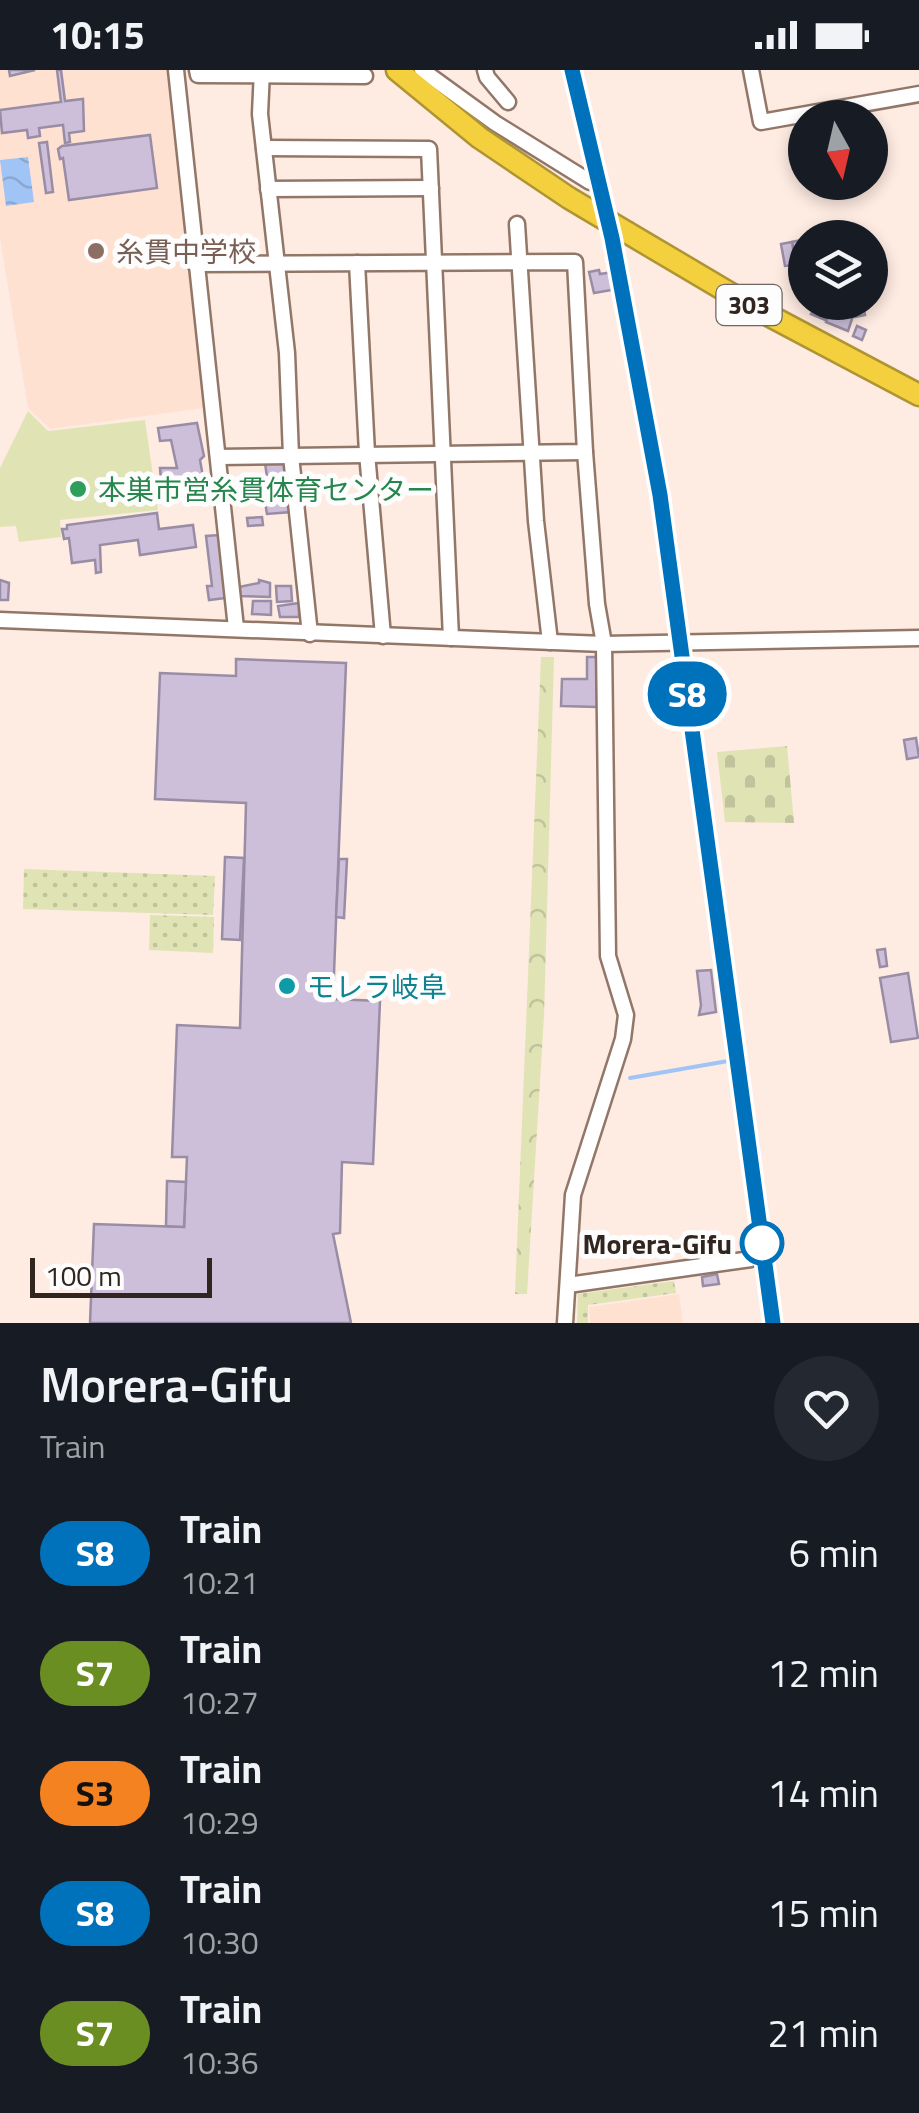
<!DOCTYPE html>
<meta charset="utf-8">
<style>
:root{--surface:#171b24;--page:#242831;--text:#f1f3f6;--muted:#9ea1a6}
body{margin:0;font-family:"Titillium Web","Noto Sans JP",sans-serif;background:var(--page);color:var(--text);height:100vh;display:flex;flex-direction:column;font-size:38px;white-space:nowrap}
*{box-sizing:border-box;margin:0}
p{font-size:32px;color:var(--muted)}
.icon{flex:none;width:55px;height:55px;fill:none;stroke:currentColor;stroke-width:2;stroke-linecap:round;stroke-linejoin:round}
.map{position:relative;height:1253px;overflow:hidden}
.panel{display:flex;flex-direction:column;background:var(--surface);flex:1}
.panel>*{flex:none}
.badge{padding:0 20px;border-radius:32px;font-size:35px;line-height:65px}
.needle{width:65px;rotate:172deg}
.tools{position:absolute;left:788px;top:30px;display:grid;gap:20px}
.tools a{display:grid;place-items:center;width:100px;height:100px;border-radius:50%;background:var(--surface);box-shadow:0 5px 15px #0003;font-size:50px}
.scale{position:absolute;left:30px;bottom:25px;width:182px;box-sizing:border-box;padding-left:10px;border:5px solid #30251f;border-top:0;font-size:28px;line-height:35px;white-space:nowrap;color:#30251f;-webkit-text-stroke:8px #fdfdfd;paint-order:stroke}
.map>.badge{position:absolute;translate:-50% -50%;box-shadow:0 0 0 5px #fff}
.round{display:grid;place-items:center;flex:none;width:105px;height:105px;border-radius:52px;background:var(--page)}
.head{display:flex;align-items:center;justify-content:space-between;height:170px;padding:0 40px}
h1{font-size:48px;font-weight:600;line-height:75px}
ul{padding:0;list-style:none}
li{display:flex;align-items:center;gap:30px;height:120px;padding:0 40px}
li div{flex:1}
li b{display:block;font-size:38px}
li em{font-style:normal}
li .badge{min-width:110px;font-weight:700;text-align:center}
.status{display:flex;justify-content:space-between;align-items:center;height:70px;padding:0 50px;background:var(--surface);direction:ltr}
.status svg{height:28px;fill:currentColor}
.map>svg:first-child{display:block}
</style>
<div class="status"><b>10:15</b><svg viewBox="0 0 49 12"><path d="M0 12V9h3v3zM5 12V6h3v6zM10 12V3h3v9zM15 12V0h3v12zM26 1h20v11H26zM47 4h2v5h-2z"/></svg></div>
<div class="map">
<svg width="919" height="1253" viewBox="0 0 919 1253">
<defs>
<pattern id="green-dots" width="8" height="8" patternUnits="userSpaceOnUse" patternTransform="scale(2.5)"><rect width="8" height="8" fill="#e0e4b5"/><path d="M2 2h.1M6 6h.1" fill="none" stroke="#c0c39b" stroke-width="1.8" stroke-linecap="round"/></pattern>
<pattern id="forest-crowns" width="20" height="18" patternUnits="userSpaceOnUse" patternTransform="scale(2.5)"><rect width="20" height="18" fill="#e0e4b5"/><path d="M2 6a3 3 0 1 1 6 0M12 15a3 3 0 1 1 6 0" fill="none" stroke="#c0c39b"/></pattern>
<pattern id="cemetery-stones" width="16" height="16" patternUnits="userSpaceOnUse" patternTransform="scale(2.5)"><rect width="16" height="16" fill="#e0e4b5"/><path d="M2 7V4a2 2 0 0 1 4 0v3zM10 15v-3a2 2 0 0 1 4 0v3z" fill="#c0c39b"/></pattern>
<pattern id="water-waves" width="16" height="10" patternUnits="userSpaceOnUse" patternTransform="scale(2.5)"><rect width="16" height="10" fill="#a1c4f6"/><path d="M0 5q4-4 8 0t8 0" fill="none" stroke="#8ba8d2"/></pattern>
</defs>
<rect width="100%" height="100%" fill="#feebe2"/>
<!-- built -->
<g fill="#ffe1d1">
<path d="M0,0H174L211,337L50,359L28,338L0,168Z"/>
<path d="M679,1224L683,1253H590L589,1237Z"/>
</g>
<!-- green -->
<g fill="url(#green-dots)">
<path d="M24,799L215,806L213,845L23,839Z"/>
<path d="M150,845L214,847L213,883L149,880Z"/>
<path d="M674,1211L676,1223L588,1235V1253H577L578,1224Z"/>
</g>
<!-- forest -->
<path fill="url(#forest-crowns)" d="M541,587H554L544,946L527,1224H515Z"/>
<!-- cemetery -->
<path fill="url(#cemetery-stones)" d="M787,676L794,753L725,752L717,682Z"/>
<!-- pitch -->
<path fill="#e0e4b5" d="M28,341L48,361L145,350L158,440L60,450L61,467L19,472L16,456L0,457V398Z"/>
<!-- water -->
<path fill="url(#water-waves)" d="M28,87L34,132L6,136L0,90Z"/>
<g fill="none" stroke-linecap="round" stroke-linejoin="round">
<!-- stream -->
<path stroke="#a1c4f6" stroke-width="4" d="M630,1008L728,991"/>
</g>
<!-- building -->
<g fill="#cdbfda" stroke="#998ca5" stroke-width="2.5">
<path d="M9,0H35L10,6Z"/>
<path d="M57,0H61L65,31L83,29L84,61L69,63L70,72L65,73L63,55L39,58L40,66L28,68L27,60L2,63L0,40L61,32Z"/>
<path d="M150,65L157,118L69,130L63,88L60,89L58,79L62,76Z"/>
<path d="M47,72L53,122L46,123L39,73Z"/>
<path d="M805,169V193L796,195L792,172Z"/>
<path d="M792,172L796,195L785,196L781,174Z"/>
<path d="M599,200L600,204L613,202L617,219L594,223L589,202Z"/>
<path d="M847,232H863L865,245L855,247L854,240L848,241Z"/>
<path d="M815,236L829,242L825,250L811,244Z"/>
<path d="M832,237L853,246L848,261L826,252Z"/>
<path d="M857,256L866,260L862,270L853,266Z"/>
<path d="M197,353L204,386L200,390L203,407L194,408L196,422L162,426L158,411H161L160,398H177L171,370L160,371L158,358Z"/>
<path d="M285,392L286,404L267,407L265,393Z"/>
<path d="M233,412H252L256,425L233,427Z"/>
<path d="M279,425L288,426L291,442L267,444L264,427Z"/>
<path d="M157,443L159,459L193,455L196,477L140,485L138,470L100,475L101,502L96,503L95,490L72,493L69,468L64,469L62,459H67V455Z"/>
<path d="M262,447L263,455L248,456L247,448Z"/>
<path d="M219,465L226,528L209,530L207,516H212L206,466Z"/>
<path d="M0,510L9,513L8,530H0Z"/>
<path d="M259,510L270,513V527L239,526V517L259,513Z"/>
<path d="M276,516H291L292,531L277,532Z"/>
<path d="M253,531H271V545L252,544Z"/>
<path d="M299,533V547H280L278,536Z"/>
<path d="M587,587H597V637L561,636L562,609H587Z"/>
<path d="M236,589L346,593L333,929L380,931L373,1094L342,1092L340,1163L333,1164L351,1253H90L94,1154L184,1157L187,1087H172L177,955L240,958L246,733L155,729L160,603L236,606Z"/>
<path d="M916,668L919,687L907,689L904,670Z"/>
<path d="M225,787L244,788L240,870L222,869Z"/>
<path d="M339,789H347L344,848L336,847Z"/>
<path d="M885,879L887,896L880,897L877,880Z"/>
<path d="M711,900L716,942L699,945L701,935L697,901Z"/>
<path d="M908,903L918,968L891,972L880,908Z"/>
<path d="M167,1111L186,1112L184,1157L166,1156Z"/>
<path d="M717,1204L719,1214L703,1216L702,1207Z"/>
</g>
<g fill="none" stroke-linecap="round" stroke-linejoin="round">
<defs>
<g id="minor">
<path d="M176,0L236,558"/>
<path d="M197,0L198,5L365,6"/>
<path d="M262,0L260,44L287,283L291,386L310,564"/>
<path d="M422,0L495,53L590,112"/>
<path d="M485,0L487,7L508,32"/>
<path d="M751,0L761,52L919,24"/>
<path d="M264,78L429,79L451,568"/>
<path d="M268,119L431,118"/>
<path d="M517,154L536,451L550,572"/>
<path d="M357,193L367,383L383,566"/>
<path d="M195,194L575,192L585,382L218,387"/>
<path d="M0,550L604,574L919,568"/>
<path d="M568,1215L751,1189"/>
<path d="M565,1253L573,1125L623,969L626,945L608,886L604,574L597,534L585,382"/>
</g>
<g id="highway">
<path d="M397,0L480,68L569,128"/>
<path d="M628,163L753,237L919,325"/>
</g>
</defs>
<!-- minor casing -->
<use href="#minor" stroke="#927769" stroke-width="19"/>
<!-- highway casing -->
<use href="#highway" stroke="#af9434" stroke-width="25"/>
<!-- minor -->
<use href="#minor" stroke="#fff" stroke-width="14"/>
<!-- highway -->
<use href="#highway" stroke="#f4d03f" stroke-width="20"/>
<defs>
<path id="rail" d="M572,0L607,141L660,425L773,1253"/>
</defs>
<!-- rail casing -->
<use href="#rail" stroke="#91827a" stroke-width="8"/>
<!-- rail -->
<use href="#rail" stroke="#fdfdfd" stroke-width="4" stroke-dasharray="11" stroke-linecap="butt"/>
<defs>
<path id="highway-bridge" d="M569,128L628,163"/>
</defs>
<!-- highway-bridge casing -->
<use href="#highway-bridge" stroke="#af9434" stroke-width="25" stroke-linecap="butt"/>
<!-- highway-bridge -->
<use href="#highway-bridge" stroke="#f4d03f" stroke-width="20"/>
</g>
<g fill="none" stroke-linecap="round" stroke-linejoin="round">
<defs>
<path id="line" d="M572,0L612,168L660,425L773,1253"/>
</defs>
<!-- line casing -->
<use href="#line" stroke="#fff" stroke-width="22"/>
<!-- line -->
<use href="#line" stroke="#0072bc" stroke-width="15"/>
</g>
<!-- markers -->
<circle fill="#8d6e63" stroke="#fdfdfd" stroke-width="4" cx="96" cy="181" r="10"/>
<circle fill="#2e9e5b" stroke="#fdfdfd" stroke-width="4" cx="78" cy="419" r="10"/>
<circle fill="#0f9aa8" stroke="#fdfdfd" stroke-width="4" cx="287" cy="916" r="10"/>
<circle fill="#fff" stroke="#0072bc" stroke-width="5" cx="762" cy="1173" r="20"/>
<g text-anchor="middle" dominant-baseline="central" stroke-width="10" stroke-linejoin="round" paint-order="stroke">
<!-- shield labels -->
<rect fill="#fdfdfd" stroke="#6e6662" stroke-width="2.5" x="716.5" y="215" width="65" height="40" rx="8"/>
<g font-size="25" font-weight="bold" fill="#30251f">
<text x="749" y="235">303</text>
</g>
<!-- education labels -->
<g font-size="28" fill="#785e54" stroke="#fdfdfd" text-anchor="start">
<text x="116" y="181">糸貫中学校</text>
</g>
<!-- leisure labels -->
<g font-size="28" fill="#27864d" stroke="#fdfdfd" text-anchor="start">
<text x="98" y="419">本巣市営糸貫体育センター</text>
</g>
<!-- culture labels -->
<g font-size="28" fill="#0d838f" stroke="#fdfdfd" text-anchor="start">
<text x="307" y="916">モレラ岐阜</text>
</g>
<!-- stop labels -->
<g font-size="28" font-weight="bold" fill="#30251f" stroke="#fdfdfd" text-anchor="end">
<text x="732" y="1173">Morera-Gifu</text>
</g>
</g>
</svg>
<div class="tools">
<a><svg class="needle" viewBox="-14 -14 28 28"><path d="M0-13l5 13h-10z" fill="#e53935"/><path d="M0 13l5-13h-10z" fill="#9ea1a6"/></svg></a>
<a><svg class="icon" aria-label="layers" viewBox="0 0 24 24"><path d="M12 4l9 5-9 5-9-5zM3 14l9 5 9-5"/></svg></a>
</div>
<div class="scale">100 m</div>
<b class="badge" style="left:687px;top:624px;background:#0072bc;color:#fff">S8</b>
</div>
<section class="panel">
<div class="head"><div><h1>Morera-Gifu</h1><p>Train</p></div><a class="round"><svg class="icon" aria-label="heart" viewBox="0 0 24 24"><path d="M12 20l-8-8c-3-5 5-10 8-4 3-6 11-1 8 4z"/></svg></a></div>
<ul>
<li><span class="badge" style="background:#0072bc;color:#fff">S8</span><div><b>Train</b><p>10:21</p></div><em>6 min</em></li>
<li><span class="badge" style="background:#6b8e23;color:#fff">S7</span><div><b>Train</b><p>10:27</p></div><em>12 min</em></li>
<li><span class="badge" style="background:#f58220;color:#111">S3</span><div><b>Train</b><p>10:29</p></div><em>14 min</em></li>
<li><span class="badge" style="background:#0072bc;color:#fff">S8</span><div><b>Train</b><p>10:30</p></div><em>15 min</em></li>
<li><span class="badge" style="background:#6b8e23;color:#fff">S7</span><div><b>Train</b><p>10:36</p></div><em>21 min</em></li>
</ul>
</section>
